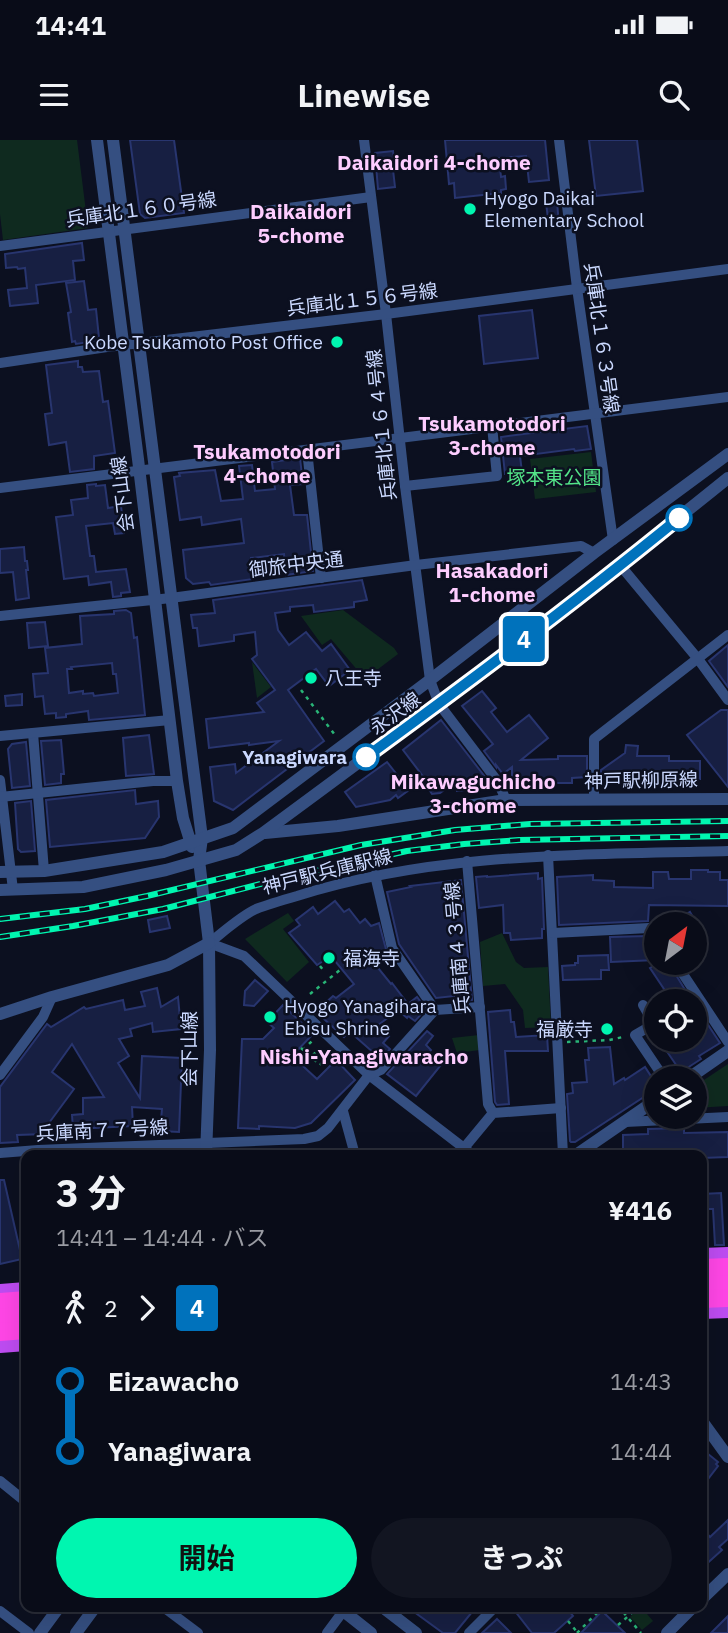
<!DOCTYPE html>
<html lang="ja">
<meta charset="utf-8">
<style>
:root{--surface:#090c18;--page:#121521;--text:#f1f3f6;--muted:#999ba2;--line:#292c37;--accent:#00f6b0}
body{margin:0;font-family:"IBM Plex Sans","Noto Sans JP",sans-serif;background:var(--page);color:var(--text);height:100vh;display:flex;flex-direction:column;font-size:26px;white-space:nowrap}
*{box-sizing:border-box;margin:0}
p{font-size:23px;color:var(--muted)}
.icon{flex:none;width:38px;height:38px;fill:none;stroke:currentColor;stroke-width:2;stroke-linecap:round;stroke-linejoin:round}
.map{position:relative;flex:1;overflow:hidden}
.panel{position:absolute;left:21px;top:1010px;width:686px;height:462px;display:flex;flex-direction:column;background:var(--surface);border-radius:14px;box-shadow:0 7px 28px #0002,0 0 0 2px var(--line)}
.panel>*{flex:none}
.badge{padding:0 14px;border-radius:5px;font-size:24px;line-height:46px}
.needle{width:46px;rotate:32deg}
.tools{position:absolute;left:644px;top:772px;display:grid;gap:14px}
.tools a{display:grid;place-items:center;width:63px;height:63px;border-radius:50%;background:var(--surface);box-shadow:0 7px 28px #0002,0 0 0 2px var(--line);font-size:35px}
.map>.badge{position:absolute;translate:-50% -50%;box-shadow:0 0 0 4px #fff}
.legs{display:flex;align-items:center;gap:10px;height:77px;padding:0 35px;font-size:23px}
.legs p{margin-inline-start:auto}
.summary{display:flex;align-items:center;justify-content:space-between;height:119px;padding:0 35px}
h1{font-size:38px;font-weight:700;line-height:52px}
.action{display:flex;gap:14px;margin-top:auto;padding:14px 35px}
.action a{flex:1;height:80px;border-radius:42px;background:var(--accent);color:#111;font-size:28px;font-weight:700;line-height:80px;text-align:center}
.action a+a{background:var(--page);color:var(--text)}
ul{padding:0 35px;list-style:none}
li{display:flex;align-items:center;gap:24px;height:70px;font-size:26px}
li i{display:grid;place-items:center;width:10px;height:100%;margin:0 9px;background:currentColor}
li i::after{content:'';width:18px;height:18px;margin:-9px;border:5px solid;border-radius:50%;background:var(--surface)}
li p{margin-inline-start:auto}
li:first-child i{background:linear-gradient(#0000 50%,currentColor 0)}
li:last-child i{background:linear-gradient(currentColor 50%,#0000 0)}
.status{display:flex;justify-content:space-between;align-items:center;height:49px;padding:0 35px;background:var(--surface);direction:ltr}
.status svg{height:19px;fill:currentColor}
header{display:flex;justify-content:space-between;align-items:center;height:91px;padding:0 35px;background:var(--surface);font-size:32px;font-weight:700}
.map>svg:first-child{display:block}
</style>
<div class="status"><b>14:41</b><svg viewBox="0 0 49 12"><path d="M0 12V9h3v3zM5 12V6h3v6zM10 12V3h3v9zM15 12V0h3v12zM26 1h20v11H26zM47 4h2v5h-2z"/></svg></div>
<header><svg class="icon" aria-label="menu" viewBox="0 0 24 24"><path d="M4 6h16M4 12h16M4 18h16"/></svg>Linewise<svg class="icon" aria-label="search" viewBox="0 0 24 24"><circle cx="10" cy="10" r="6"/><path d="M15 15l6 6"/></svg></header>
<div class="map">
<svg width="728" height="1493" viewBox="0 0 728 1493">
<rect width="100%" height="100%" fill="#0c1020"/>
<!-- green -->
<g fill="#0f2a1f">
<path d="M0,0H77L88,88L3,100L0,74Z"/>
<path d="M591,312L596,352L535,359L530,319Z"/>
<path d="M343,470L394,508L398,514L365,539L331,499L322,505L301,476Z"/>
<path d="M252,522L271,547L257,558Z"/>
<path d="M288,773L294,781L283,789L309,822L287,842L245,799Z"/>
<path d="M502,793L516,822L524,828L548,827L551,887L525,888L523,870L505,844L483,846L480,802Z"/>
<path d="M479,895L480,910L457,913L452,898Z"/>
<path d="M728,924V966L695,968V946Z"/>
<path d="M641,1467L653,1481L642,1490L630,1477Z"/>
</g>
<!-- building -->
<g fill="#171f42" stroke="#28356f" stroke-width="2" fill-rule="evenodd">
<path d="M130,0H174L184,73L145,78L140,74Z"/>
<path d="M445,0H545L549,40L529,42L526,16L499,18L501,37L505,36L506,49L501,50V53L455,58L454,43L449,44Z"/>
<path d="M589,0H637L643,51L596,56Z"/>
<path d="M393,11L394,20L392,21L395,47L378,49L375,13Z"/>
<path d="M557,62L559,85L549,86L546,63Z"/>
<path d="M82,103L84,120L73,121L75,140L36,145L38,163L10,166L8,150L27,148L25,128L18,129L17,127L6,128L5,114Z"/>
<path d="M84,141L88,170L96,169L99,198L96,199V201L76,204L75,201L72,202L68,173L71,172L66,143Z"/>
<path d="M532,170L538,218L484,224L479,176Z"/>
<path d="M78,221V227H82L83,232L99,231L103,262L108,261L115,313L94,316V329L70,332L66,302L49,305L45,274L52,273L46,225Z"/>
<path d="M587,286L591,309L575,311L574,309L520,316L522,332L505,334L501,297Z"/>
<path d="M300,318L303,344L290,345L294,375H307L313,431L286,435L284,414L251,418L253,439L211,445L209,442L193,444L186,438L183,410L244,403L241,379L202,385L201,377L180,380L174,337L180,336L179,333L215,330L221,361L243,359L239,326L252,325L255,351L275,349L272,322Z"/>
<path d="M96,344V346L105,345L108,368L121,366L124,393L115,394L113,383L86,386L90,416H94L96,432L126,429L130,452L121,453V456L113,457L111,442L89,445L88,436L64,439L56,377L73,375L71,360L88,358L87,345Z"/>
<path d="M24,407L25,421H27L28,430H26L29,458L16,460L13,432L0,433V409Z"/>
<path d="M362,440L367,460L354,462V467L314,472L313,465L290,467V471L275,473L278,490L289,505L306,492L322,511L331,504L350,530L329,546L316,529L288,550L324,601L233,670L214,661L210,627L235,624L236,633L279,601L249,605V603L209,608L206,579L264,572L257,563L275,550L252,519L257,515L255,492L234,495V501L199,506L197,488H193L191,475L215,473L213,460Z"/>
<path d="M126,470L131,473L134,498L137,497L145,575L89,580L88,571L66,574V577L56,578V573L45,574L43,556L35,557L33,534L48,533L45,508L82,504L80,476L114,474V471ZM112,523L113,534H116L118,553L94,556L93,553L83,554V551L69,553L67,529H72L71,527Z"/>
<path d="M45,482L48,506L29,508L27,483Z"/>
<path d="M728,505V547L709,521Z"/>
<path d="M482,551L496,568L491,572L507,592L529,575L548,598L521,620L558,619V616H587V637L572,638V643H512V627L503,634L496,625V627L484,611L493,604L462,566Z"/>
<path d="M22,554V565L6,566L5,556Z"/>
<path d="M721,570H728V647L687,595Z"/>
<path d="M441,580L489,642L486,648L457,651L456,641L440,653L432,654L426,645L428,643L403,610Z"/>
<path d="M149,595L154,634L126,636L123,598Z"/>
<path d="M61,600L64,634H61V643L45,645L41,601Z"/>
<path d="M26,602L30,646L12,648L8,609L12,604Z"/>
<path d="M626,605L638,606L637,616H669V621H700V639H672V636L624,635L627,640L603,641L601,640V630L625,613Z"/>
<path d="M387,622L409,650L398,658L396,655L390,660L356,667L345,652Z"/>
<path d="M135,650L136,664L158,661L159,677L145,698L50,707L46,660Z"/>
<path d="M31,661L35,711L21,712L18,709L15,663Z"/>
<path d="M691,730H708V732H720V740H728V766L649,765L648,781L559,785L557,737L593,735V740L614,741V747L653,748V732H668L669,739H691Z"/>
<path d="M538,733V739L542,738L544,789H542V798L511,800L510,793H504L503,765L479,768L476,737L487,736V737Z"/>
<path d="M461,740L472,860L464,861L463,855L436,858L399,804L387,752L411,747L410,746Z"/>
<path d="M335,761L344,772L349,769L360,783L365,779L371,786L379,783L387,813L374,823L391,844L392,843L408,864L417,857L426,869L415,881L408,876L407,878L398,870L377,886L389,896L383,903L390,909L376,924L371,919L375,914L349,891L344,897L324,879L331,873L323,865L333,856L336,858L354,844L331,816L317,825L289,793L300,785L296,780L313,767L318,774Z"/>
<path d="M690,772L697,784H671Z"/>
<path d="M167,776L170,788L150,792L148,780Z"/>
<path d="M647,796L648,799L650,798L653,801L654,809H656V820L611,822L610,797Z"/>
<path d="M608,815L609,830H601V839L563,840L562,826L575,825V823H578V816Z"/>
<path d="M660,822H668L692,861H672L650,828Z"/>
<path d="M255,840L268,851L254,866L244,865L245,851Z"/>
<path d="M157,848L161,867L178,857L181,889L153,892L152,883L130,889L132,896L119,899L129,916L118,923L140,958L142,916L182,918L179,992L160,991L162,969L132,967L133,986L73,989L72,975L83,974V958L104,957L72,904L52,932L74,949L46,987V994L17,995L18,1002L0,1003V947L47,884L51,887L84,867L86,869L123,860L125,870L145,866L141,852Z"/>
<path d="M283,865L313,894L292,916L317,939L336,920L355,940L311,983L295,988L259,986V989L238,988L242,899H263L274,888L267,882Z"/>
<path d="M695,865L720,903L699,916L701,919L681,932L659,900H695Z"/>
<path d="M510,870L511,882H514L516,897L547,895L548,911H505L509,964L497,965L495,962L488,872Z"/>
<path d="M427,891L433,896L426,905L431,910L428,914L441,925L416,956L387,934Z"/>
<path d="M610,907L614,944L624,938L625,940L645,927L656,944V949L575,1002H571L570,1001L567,954L573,953L572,943L587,942L585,920H589L588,908Z"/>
<path d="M684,988V993L728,992V1017L702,1018V1015H677V1010L636,1011V1015H623V995L648,994V989Z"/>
<path d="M0,1040H4L22,1119L0,1124Z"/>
<path d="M721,1053L724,1105H715L713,1069H702V1054Z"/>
<path d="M702,1309L718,1322L716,1324L718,1326L708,1339L702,1334Z"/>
<path d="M728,1380V1399L719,1407L722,1410L702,1428V1388L710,1397Z"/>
<path d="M406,1466H477L455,1493H443Z"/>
<path d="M511,1466H565L573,1476L554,1493H532Z"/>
<path d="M602,1471L625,1493H581Z"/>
<path d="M728,1476V1493H711Z"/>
<path d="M497,1479L511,1493H482Z"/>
</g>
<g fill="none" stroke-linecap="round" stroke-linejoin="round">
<!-- path -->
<g stroke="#29b577" stroke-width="2.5" stroke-dasharray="3.5 5" stroke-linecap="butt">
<path d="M301,550L335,595"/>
<path d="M320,826L324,831"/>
<path d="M310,854L340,830"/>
<path d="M567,902L609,900L623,897"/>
<path d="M301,908L320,925L331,913"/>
<path d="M303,910L313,900"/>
<path d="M298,923L311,917L319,909"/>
<path d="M618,1466L641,1493"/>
<path d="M568,1481L577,1492"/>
<path d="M618,1485L640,1466"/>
<path d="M577,1493L599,1471L606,1466"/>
</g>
<!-- minor -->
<g stroke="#354f81" stroke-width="10">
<path d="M364,0L386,174L405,346L430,540L439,564L498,642L506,660"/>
<path d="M559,0L577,148L613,400"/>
<path d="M0,106L371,57"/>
<path d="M0,223L107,207L386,174L728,129"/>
<path d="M307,310L321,438"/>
<path d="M405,346L497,336L492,286"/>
<path d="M0,348L728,257"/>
<path d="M620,425L698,519L728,560"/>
<path d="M0,476L171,458L416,425L581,406L594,413"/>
<path d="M33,593L44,731"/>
<path d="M0,596L170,580"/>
<path d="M0,640L13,750"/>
<path d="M0,657L153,641H177"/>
<path d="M594,660V599L728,495"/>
<path d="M548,715L563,1015"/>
<path d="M467,721L488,964L493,973"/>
<path d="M375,735L392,808L435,870"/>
<path d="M553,793L649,788L653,790L656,794"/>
<path d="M209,803C222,793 242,775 256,769C269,764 283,760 297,756C436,712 583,715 728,711"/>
<path d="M209,803L244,816L369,935L473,1015"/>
<path d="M675,822L728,902"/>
<path d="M643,865L654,884L635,895L664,938"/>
<path d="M0,935L43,877L52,857"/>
<path d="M343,971L355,1015"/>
<path d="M625,982L728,977"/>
<path d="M464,1008L493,973L561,968"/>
<path d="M0,1013L38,1010L304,999L318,996L328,988L369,935L381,930L435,870L480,867"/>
<path d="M26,1205V1219"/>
<path d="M0,1341L26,1362"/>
<path d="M162,1466L198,1493"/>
<path d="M0,1471L29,1493"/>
<path d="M327,1493L347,1466"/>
<path d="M469,1493L496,1466"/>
</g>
<!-- tertiary -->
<g stroke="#354f81" stroke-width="12">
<path d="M97,0L138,319L177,641L183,678L192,707"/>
<path d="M113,0L202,698L199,720L209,803L210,910L206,1015"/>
<path d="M265,693L338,686L506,660L728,659"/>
<path d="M0,732L44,731L163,712L233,688L430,540L594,413L728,314"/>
<path d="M0,750L83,747L166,730L236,710L263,693C421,577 576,461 728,338"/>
<path d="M0,874L52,857L168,825L209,803"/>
<path d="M689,938L728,911"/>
<path d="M576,1015L656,960"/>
<path d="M702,1281L728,1317"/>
<path d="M702,1459L728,1434"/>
<path d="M337,1466L371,1493"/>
<path d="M381,1466L416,1493"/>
<path d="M40,1493L60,1466"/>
<path d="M76,1493L96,1466"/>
<path d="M667,1493L694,1466"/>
</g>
<!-- trunk -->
<g stroke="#be4cf2" stroke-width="16">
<path d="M702,1116L728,1115"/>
<path d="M0,1152L26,1150"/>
<path d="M702,1171L728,1170"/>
<path d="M0,1205L26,1203"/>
</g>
<!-- motorway -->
<g stroke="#ff46e6" stroke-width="18">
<path d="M702,1128L728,1127"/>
<path d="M702,1145L728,1144"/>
<path d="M702,1159L728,1158"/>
<path d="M0,1162L26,1160"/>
<path d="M0,1178L26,1175"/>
<path d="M0,1192L26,1190"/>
</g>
<defs>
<g id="rail">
<path d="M0,779L85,769L147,756L361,705L455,690L530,684L728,681"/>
<path d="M0,797L73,786L163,769L284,738L407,711L464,704L519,700L728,696"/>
</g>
</defs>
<!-- rail casing -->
<use href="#rail" stroke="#00f6b0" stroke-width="6"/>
<!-- rail -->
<use href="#rail" stroke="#0c1020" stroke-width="3.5" stroke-dasharray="10" stroke-linecap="butt"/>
</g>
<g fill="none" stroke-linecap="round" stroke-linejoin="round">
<defs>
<path id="line-1" d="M366,617C472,540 577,461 679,378"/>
</defs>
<!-- line-1 casing -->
<use href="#line-1" stroke="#fff" stroke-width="16"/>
<!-- line-1 -->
<use href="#line-1" stroke="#0072bc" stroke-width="10"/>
</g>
<!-- markers -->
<g fill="#00f6b0" stroke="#0c1020" stroke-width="2.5">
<circle cx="470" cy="69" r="7"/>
<circle cx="337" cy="202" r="7"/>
<circle cx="311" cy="538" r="7"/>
<circle cx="329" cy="818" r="7"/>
<circle cx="270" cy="877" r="7"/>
<circle cx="607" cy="889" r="7"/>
</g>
<g fill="#fff" stroke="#0072bc" stroke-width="3.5">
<circle cx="679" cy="378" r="12"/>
<circle cx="366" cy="617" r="12"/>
</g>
<g text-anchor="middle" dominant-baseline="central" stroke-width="5" stroke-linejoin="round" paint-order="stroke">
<!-- poi labels -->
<g font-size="19" fill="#cbd9ff" stroke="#0c1020" text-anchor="start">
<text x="484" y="58">Hyogo Daikai<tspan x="484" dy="22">Elementary School</tspan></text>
<text x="323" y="202" text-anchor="end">Kobe Tsukamoto Post Office</text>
<text x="325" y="538">八王寺</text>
<text x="343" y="818">福海寺</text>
<text x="284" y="866">Hyogo Yanagihara<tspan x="284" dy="22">Ebisu Shrine</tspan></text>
<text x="593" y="889" text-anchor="end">福厳寺</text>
</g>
<!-- street labels -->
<g font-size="19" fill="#cbd9ff" stroke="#0c1020">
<text transform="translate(141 69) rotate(-8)">兵庫北１６０号線</text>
<text transform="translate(362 159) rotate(-7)">兵庫北１５６号線</text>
<text transform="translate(602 198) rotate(82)">兵庫北１６３号線</text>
<text transform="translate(381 285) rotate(-96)">兵庫北１６４号線</text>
<text transform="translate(122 354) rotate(-97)">会下山線</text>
<text transform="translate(296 424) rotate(-7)">御旅中央通</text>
<text transform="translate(395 573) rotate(-36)">永沢線</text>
<text transform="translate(641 640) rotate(-1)">神戸駅柳原線</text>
<text transform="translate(327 731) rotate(-14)">神戸駅兵庫駅線</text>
<text transform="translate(457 808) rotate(-95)">兵庫南４３号線</text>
<text transform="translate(189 909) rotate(-90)">会下山線</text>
<text transform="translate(102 990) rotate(-3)">兵庫南７７号線</text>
</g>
<!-- park labels -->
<g font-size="19" fill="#53e388" stroke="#0c1020">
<text x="554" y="337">塚本東公園</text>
</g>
<!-- stop labels -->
<g font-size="19" font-weight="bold" fill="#cbd9ff" stroke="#0c1020" text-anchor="end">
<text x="347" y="617">Yanagiwara</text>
</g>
<!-- neighbourhood labels -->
<g font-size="21" font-weight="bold" fill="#fecdff" stroke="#0c1020">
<text x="434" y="22">Daikaidori 4-chome</text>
<text x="301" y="71">Daikaidori<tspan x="301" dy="24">5-chome</tspan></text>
<text x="492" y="283">Tsukamotodori<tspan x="492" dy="24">3-chome</tspan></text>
<text x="267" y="311">Tsukamotodori<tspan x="267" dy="24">4-chome</tspan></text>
<text x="492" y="430">Hasakadori<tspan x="492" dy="24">1-chome</tspan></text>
<text x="473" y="641">Mikawaguchicho<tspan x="473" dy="24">3-chome</tspan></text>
<text x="364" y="916">Nishi-Yanagiwaracho</text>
</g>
</g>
</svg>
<div class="tools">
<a><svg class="needle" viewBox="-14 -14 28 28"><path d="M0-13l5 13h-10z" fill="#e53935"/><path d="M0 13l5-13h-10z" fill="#999ba2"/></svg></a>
<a><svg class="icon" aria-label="locate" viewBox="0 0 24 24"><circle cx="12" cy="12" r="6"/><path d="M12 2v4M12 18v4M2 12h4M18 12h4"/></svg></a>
<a><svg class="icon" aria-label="layers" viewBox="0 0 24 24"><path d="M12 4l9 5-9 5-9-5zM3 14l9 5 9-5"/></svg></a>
</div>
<b class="badge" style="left:524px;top:499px;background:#0072bc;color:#fff">4</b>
<section class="panel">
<div class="summary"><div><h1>3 分</h1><p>14:41 – 14:44 · バス</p></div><b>¥416</b></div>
<div class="legs"><svg class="icon" aria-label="walk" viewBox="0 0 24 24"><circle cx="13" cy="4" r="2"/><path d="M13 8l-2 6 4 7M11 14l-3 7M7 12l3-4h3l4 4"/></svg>2<svg class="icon" aria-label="forward" viewBox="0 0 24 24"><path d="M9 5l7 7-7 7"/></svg><b class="badge" style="background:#0072bc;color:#fff">4</b></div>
<ul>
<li><i style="color:#0072bc"></i><b>Eizawacho</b><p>14:43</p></li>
<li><i style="color:#0072bc"></i><b>Yanagiwara</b><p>14:44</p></li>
</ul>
<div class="action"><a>開始</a><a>きっぷ</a></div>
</section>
</div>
